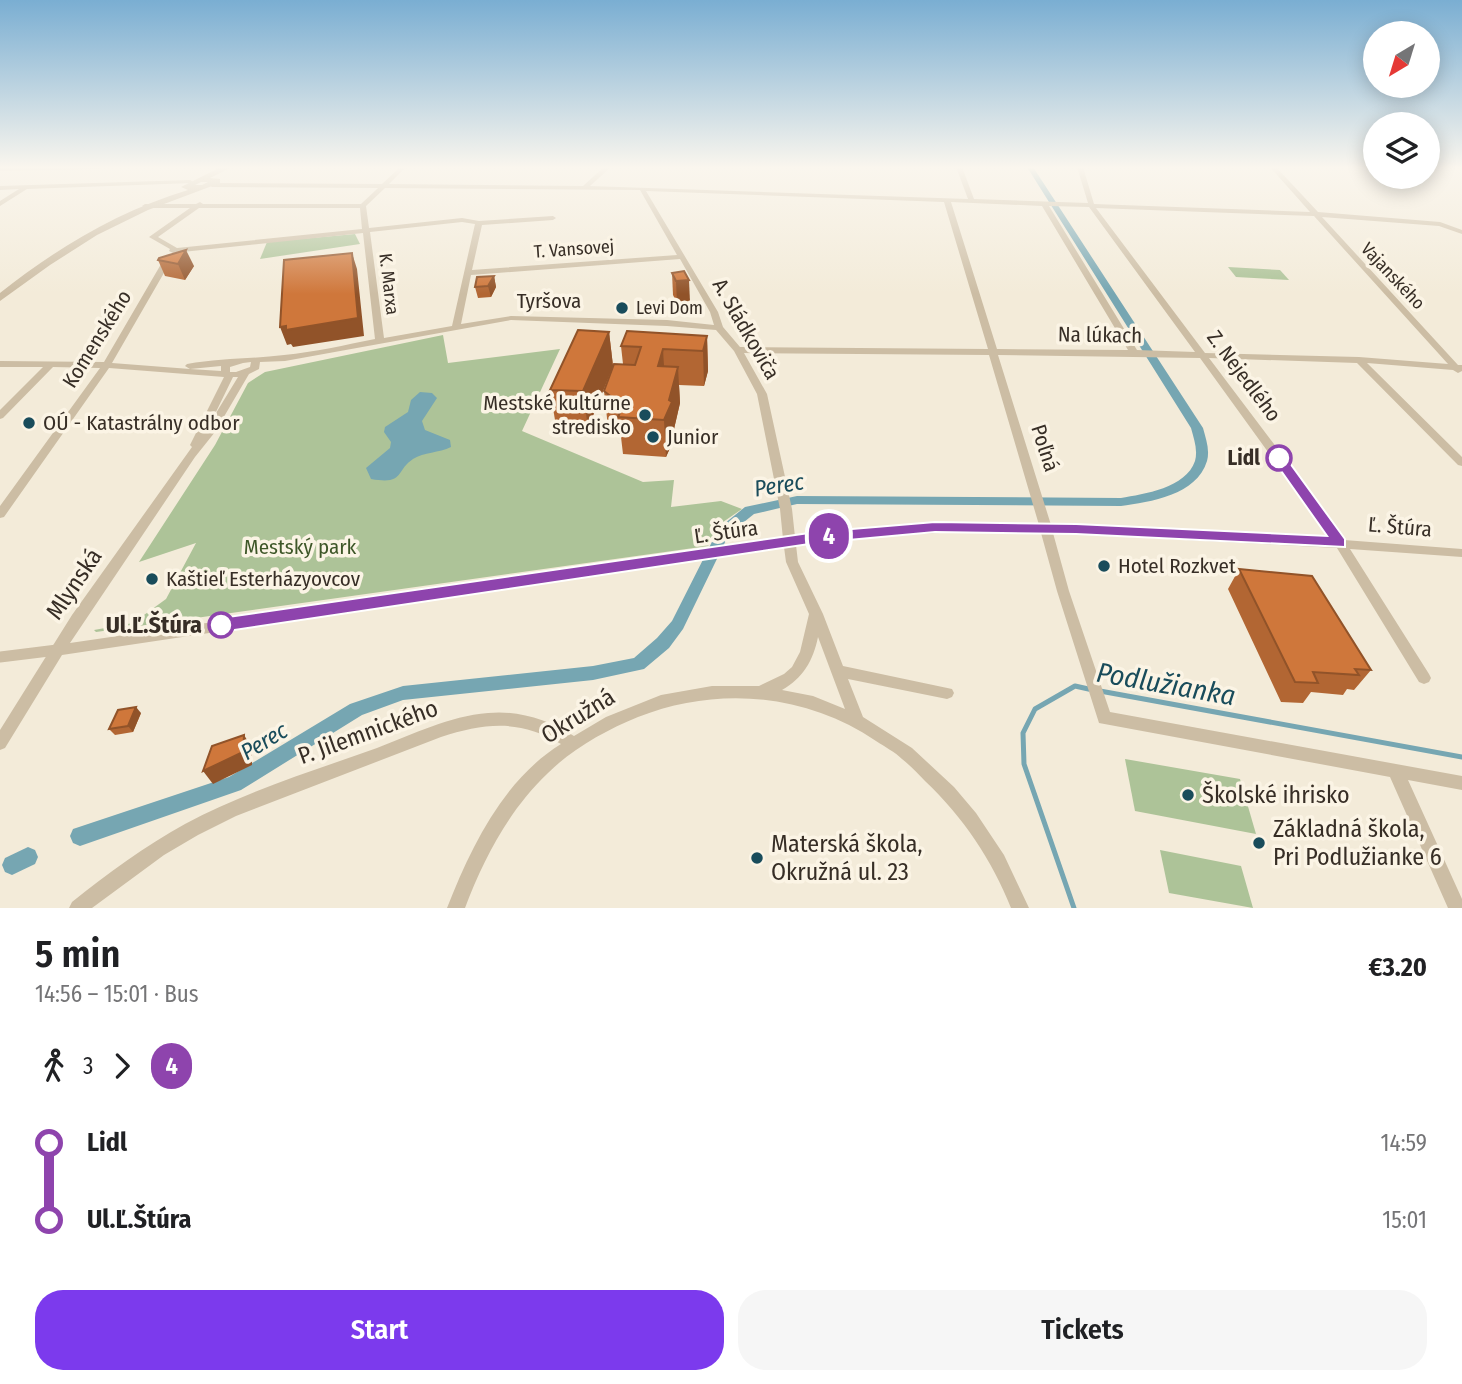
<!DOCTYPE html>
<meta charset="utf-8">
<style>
:root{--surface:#fff;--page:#f6f6f6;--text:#202124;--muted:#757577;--accent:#7c3aed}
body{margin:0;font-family:"Fira Sans Condensed",sans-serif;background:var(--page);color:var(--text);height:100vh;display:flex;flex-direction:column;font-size:26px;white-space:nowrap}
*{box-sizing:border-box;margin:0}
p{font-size:23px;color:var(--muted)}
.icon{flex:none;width:38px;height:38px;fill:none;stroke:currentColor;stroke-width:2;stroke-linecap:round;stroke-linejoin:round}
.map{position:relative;height:908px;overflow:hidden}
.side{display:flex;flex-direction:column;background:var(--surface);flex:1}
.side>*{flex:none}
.badge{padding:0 14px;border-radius:23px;font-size:24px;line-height:46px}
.needle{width:46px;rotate:218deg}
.tools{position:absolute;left:1363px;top:21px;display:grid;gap:14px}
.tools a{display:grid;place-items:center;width:77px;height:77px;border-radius:50%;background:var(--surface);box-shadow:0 4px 18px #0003;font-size:35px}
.map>.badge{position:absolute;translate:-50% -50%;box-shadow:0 0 0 4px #fff}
.legs{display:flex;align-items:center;gap:10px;height:77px;padding:0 35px;font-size:23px}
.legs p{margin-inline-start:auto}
.summary{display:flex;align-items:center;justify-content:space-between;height:119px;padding:0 35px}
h1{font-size:38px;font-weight:600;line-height:52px}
.primary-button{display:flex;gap:14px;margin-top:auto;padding:14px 35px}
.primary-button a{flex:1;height:80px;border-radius:28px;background:var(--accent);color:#fff;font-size:28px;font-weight:600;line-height:80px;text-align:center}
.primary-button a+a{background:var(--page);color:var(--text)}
ul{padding:0 35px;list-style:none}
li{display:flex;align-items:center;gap:24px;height:77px;font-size:26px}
li i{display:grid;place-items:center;width:10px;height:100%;margin:0 9px;background:currentColor}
li i::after{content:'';width:18px;height:18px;margin:-9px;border:5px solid;border-radius:50%;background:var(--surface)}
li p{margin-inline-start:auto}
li:first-child i{background:linear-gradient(#0000 50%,currentColor 0)}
li:last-child i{background:linear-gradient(currentColor 50%,#0000 0)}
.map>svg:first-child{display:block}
</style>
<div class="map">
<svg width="1462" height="908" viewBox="0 0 1462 908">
<rect width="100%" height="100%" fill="#f3ebd9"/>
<!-- green -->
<g fill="#adc398">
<path d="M355,234L360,244L260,259L267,242Z"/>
<path d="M1228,267L1280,270L1289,280L1236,277Z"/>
<path d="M443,335L448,363L560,349L522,431L643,482L674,480L671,507L721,501L742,509L723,522L708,546L96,632L94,630L133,623L166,599L196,543L139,562L215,445L248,383L265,372Z"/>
<path d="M1125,759L1240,779L1256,834L1135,811Z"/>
<path d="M1160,850L1241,866L1253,908L1169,893Z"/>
</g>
<!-- water -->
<path fill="#76a6b2" d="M420,392L432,393L437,398L422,421L425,430L450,440L451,447C439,453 424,452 413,459C395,471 405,485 371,479L366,468L390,448L391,442L384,432L385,427L408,412L411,400Z"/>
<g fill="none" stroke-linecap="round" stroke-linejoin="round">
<!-- stream -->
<g stroke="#76a6b2" stroke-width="5">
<path d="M1100,691L1462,757"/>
<path d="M1074,908L1024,764L1023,733L1035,709L1075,686L1093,690"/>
</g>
<!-- canal -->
<g fill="#76a6b2" fill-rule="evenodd">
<path d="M1027,167H1033L1203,428C1206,439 1210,450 1207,461C1197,495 1150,502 1121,506L797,504L754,514L729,534L683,629L669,648L644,669L593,680L403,700L362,715L241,790L80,846L73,843L70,836L73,829L229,777L350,704L403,686L593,666L634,658L657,638L672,621L719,528L745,507L797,496L1121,498C1144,494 1186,488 1195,461C1198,450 1194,439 1191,428Z"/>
<path d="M28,847L35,850L38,857L35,864L12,875L5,872L2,865L5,858Z"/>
</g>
<!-- pedestrian -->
<path stroke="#ccbda4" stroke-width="11" d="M0,657L57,650"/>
<!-- minor -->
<g fill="#ccbda4" fill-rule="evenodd">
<path d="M0,167H101L98,169L0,171Z"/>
<path d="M400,167H406L389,184L583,186L604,167H611L590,186L968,199L956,167H962L974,199L1088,203L1077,167H1083L1094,204L1310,212L1270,167H1276L1318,212L1440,222L1462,230V234L1439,226L1322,217L1458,365H1462V371L1458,373L1453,370L1367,363L1462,457V466L1458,465L1357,363L1209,358L1332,521L1344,540L1462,549V557L1350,549L1429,674L1431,678L1429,682L1424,684L1419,682L1337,548L1053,533L1069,591L1110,712L1462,776V790L1408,780L1462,899V908H1448L1390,777L1099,723L1057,591L1041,533C959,531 877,533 796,545L798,562L823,614L843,666L952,689L954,693L952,697L947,699L848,679L863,717L912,748L954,787L976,813L1004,855L1029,908H1011C992,860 963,817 925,781C918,774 911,766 902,759C895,752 885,747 876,741C805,693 717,686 638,717C606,730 572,749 548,773C509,810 484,858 465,908H447C471,847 503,780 561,744C520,719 485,723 441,737L236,816L198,835L164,855L92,908H69L72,902C108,873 145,846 185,824C246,791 313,771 377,748C414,734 449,716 488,713C519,710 548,720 574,736L606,717L661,695L712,686H759L784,674L792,667L800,652L809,614L786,562L784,547L62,655L5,748L0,750V730L72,615L192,447L190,445L224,377L109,368L4,517L0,518V506L100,368L53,367L3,418L0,419V410L43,367H0V361L104,362L164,259L168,257L172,259L112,363L190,369L185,366L187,364C219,358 252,359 284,355C315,352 345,345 375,339L363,233L173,253L169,251L170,249L149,237L190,208H145L142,206L145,204H196L200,202L203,204H361L378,188L212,187L209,185L212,183L382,184ZM385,188L640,190L677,255L472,270L482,225L553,220L556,218L553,216L479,221L462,218L369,228L366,206ZM646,191L944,202L988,349L740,347L723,327L718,312ZM951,202L1042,206L1128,350L997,349ZM1049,206L1089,207L1195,352L1137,350ZM199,208H360L362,229L177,248L158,237ZM1096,208L1314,216L1448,364L1359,357L1205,353ZM462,222L475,224L452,326L384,338L370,232ZM680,259L710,312L714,325L667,320L511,316L461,324L471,275ZM511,320L667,326L716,330L734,351L757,394L780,509L783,539L70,643L195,457L215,432L249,374L259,369L260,362L285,361ZM744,353L989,355L1039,525L903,526L795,537L792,509L767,394ZM998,355L1200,358L1331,539L1051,525ZM251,362L250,367L236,372H230V367L243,363ZM221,366V371L190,369ZM233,377H238L213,418ZM818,637L845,709L813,696L782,690C803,678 813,661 818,637Z"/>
<path d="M190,180L192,181V183L27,189L0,206V201L19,189L0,190V186Z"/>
</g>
<!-- tertiary -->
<path fill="#ccbda4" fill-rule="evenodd" d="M221,167H232L210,178L220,179V183L148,210L97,235L50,265L0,301V293C57,248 118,211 188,190L181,187ZM201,182H208L202,185H195Z"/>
</g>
<!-- wall -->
<g fill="#b26633">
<path d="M158,260L194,266L185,280L165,276Z"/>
<path d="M672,273L690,302L677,303L673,295Z"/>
<path d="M494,276L496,287L491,297L478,298L475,287Z"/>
<path d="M609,332L613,366L588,428L556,426L550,390Z"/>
<path d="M707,336L708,371L704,386L679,385L680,403L674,429V439L666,457L623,454L621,437L608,427L604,391L623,364L621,346Z"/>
<path d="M1239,569L1371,670L1354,690L1347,689L1343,695L1311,692L1303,703L1281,702L1228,589Z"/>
<path d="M141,713L133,732L115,735L109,729Z"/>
</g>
<!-- shaded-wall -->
<g fill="#915329">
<path d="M186,250L194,266L185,280L178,264Z"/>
<path d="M352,253L357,269L364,336L293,347L291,344L287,345L280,327Z"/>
<path d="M494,276L496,287L491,297L488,286Z"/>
<path d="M689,280L690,302L677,303L676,281Z"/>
<path d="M609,332L613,366L588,428L583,391Z"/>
<path d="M707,336L708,371L704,386L703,351Z"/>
<path d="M663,349L665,384L658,366Z"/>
<path d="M678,367L680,403L674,429V439L666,457L664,420Z"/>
<path d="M136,707L141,713L133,732L128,726Z"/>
<path d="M244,735L252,748V765L213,784L203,771Z"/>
</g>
<!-- building -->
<g fill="#cf773b" stroke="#915329" stroke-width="2">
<path d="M186,250L178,264L158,260L159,258Z"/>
<path d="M352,253L358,318L286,330V326L280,327L284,260Z"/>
<path d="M684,271L689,280L676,281L672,273Z"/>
<path d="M494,276L488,286L475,287L477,277Z"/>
<path d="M578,330L609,332L583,391L550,390Z"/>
<path d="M627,331L707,336L703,351L663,349L658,366L678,367L669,400L672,402L664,420L618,417L623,406L604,391L614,364L635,365L641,347L621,346Z"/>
<path d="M1239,569L1312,576L1371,670L1355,669L1359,675L1313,672L1318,683L1295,682Z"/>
<path d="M136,707L128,726L109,729L118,710Z"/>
<path d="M244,735L243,752L203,771L212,746Z"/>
</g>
<!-- sky -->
<linearGradient id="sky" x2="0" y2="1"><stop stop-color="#7aaed2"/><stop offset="0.57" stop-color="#faf6ee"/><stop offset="1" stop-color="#faf6ee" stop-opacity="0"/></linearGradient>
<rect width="1462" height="294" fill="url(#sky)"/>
<!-- line-1 -->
<path fill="#8e44ad" stroke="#fff" stroke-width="2" d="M1279,454L1284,455L1345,539V547L1076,534L935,532L816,543L221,632L212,625L221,618L816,532L935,522L1076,524L1327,536L1272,458Z"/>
<!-- markers -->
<g fill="#194c5b" stroke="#fbf4e5" stroke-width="2.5">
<circle cx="622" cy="308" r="7"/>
<circle cx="645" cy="415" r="7"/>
<circle cx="29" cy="423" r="7"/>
<circle cx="653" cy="437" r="7"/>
<circle cx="1104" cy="566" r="7"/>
<circle cx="152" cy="579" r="7"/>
<circle cx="1188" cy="795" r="7"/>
<circle cx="1259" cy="843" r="7"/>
<circle cx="757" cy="858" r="7"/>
</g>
<g fill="#fff" stroke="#8e44ad" stroke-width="3.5">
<circle cx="1279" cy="458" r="12"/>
<circle cx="221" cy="625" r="12"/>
</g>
<g text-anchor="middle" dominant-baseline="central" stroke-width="7" stroke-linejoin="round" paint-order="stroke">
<!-- far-street labels -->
<g font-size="18" fill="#372e26" stroke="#fbf4e5">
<text transform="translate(574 249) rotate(-4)">T. Vansovej</text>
<text transform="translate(1393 276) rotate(47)">Vajanského</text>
<text transform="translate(389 284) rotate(83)">K. Marxa</text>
</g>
<!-- far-poi labels -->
<g font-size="18" fill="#372e26" stroke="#fbf4e5" text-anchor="start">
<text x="636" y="308">Levi Dom</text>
</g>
<!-- street labels -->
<g font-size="21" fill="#372e26" stroke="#fbf4e5">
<text x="549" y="301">Tyršova</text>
<text transform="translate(746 329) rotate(60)">A. Sládkoviča</text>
<text transform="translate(1100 335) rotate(1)">Na lúkach</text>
<text transform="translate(97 339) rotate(-58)">Komenského</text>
<text transform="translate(1244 376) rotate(53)">Z. Nejedlého</text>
<text transform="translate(1045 448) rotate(72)">Poľná</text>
<text transform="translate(1400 527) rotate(5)">Ľ. Štúra</text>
<text transform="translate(726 532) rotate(-8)">Ľ. Štúra</text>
</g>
<!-- poi labels -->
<g font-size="21" fill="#372e26" stroke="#fbf4e5" text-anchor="start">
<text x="631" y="403" text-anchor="end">Mestské kultúrne<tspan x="631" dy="24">stredisko</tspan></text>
<text x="43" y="423">OÚ - Katastrálny odbor</text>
<text x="667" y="437">Junior</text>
<text x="1118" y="566">Hotel Rozkvet</text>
<text x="166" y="579">Kaštieľ Esterházyovcov</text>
</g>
<!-- stop labels -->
<g font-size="21" font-weight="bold" fill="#372e26" stroke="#fbf4e5" text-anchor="end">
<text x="1260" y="458">Lidl</text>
</g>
<!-- park labels -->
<g font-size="21" fill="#3e5728" stroke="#fbf4e5">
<text x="300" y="547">Mestský park</text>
</g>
<!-- water labels -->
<g font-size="23" font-style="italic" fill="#194c5b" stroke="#fbf4e5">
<text transform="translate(779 485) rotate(-9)">Perec</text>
<text transform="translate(264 741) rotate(-31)">Perec</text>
</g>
<!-- near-street labels -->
<g font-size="24" fill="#372e26" stroke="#fbf4e5">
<text transform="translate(74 584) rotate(-56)">Mlynská</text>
<text transform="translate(578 716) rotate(-32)">Okružná</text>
<text transform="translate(368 732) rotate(-20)">P. Jilemnického</text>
</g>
<!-- near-stop labels -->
<g font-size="24" font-weight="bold" fill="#372e26" stroke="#fbf4e5" text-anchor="end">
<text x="202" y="625">Ul.Ľ.Štúra</text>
</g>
<!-- near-poi labels -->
<g font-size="24" fill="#372e26" stroke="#fbf4e5" text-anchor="start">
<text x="1202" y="795">Školské ihrisko</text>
<text x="1273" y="829">Základná škola,<tspan x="1273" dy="28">Pri Podlužianke 6</tspan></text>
<text x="771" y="844">Materská škola,<tspan x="771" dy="28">Okružná ul. 23</tspan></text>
</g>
<!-- near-water labels -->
<g font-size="28" font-style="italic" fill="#194c5b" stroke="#fbf4e5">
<text transform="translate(1166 684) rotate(10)">Podlužianka</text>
</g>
</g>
</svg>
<div class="tools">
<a><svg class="needle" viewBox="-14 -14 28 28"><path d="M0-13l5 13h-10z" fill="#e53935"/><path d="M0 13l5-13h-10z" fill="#757577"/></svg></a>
<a><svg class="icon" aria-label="layers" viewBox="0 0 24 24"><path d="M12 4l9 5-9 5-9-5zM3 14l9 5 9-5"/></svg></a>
</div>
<b class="badge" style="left:829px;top:536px;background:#8e44ad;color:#fff">4</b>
</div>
<section class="side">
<div class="summary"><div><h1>5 min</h1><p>14:56 – 15:01 · Bus</p></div><b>€3.20</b></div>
<div class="legs"><svg class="icon" aria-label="walk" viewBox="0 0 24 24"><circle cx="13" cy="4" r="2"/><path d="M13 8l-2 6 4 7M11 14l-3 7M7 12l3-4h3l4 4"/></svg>3<svg class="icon" aria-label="forward" viewBox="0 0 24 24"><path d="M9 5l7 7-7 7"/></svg><b class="badge" style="background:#8e44ad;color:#fff">4</b></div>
<ul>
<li><i style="color:#8e44ad"></i><b>Lidl</b><p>14:59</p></li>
<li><i style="color:#8e44ad"></i><b>Ul.Ľ.Štúra</b><p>15:01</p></li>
</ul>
<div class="primary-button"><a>Start</a><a>Tickets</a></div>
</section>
